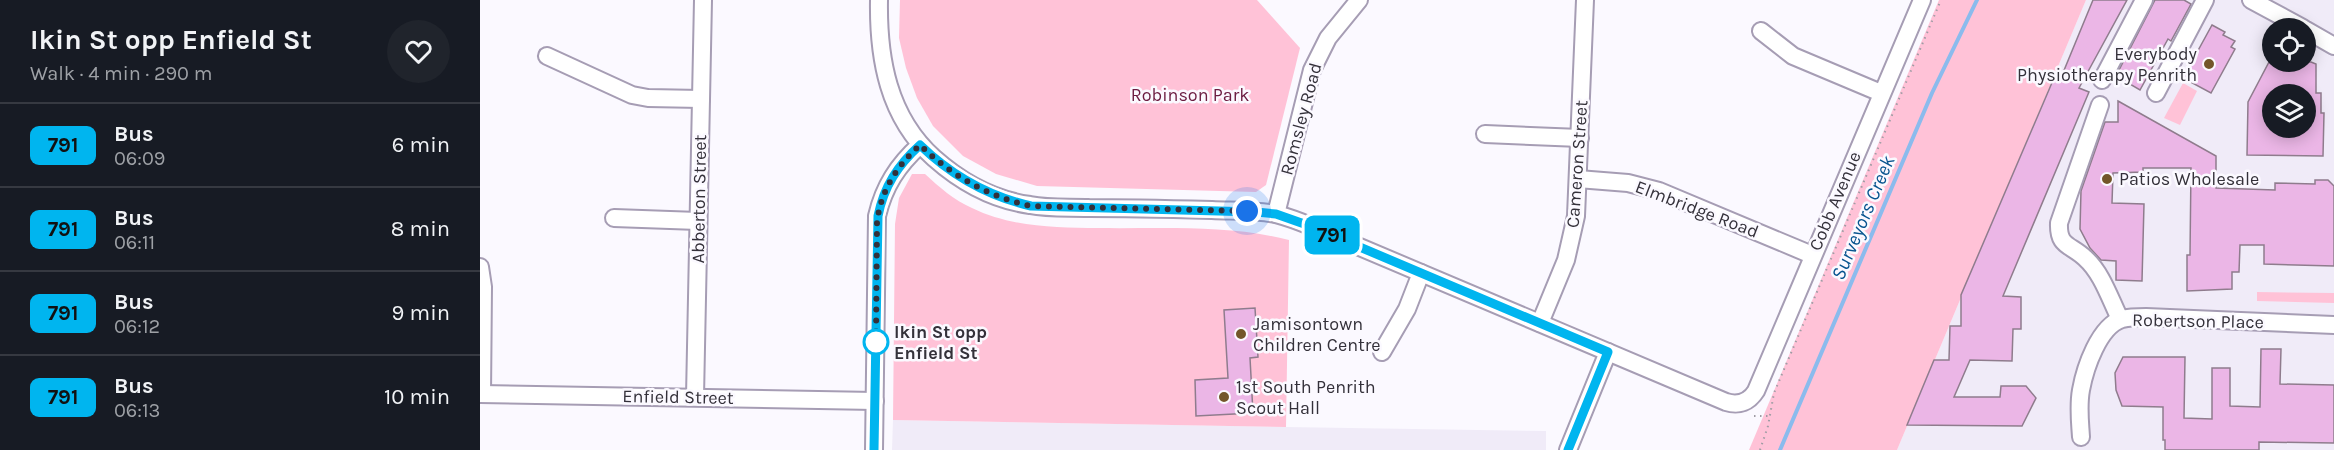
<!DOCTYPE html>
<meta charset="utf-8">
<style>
:root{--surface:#171b24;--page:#20242c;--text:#f1f3f6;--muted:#9ea1a6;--line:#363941}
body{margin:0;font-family:Karla,sans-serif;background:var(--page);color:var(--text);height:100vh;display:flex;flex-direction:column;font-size:22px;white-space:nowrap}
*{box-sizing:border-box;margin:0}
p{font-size:20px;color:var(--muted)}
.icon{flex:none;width:33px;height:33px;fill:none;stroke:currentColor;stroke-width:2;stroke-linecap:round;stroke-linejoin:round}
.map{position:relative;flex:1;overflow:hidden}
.side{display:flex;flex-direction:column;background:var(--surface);width:480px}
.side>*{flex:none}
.badge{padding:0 12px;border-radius:9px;font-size:21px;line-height:39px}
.buttons{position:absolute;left:1782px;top:18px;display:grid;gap:12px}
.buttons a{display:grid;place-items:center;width:54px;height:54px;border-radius:50%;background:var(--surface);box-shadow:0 3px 15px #0003;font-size:30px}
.you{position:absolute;width:30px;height:30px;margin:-15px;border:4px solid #fff;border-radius:50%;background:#1a73e8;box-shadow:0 0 0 9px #1a73e833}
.map>.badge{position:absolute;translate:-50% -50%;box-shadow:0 0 0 3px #fff}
.round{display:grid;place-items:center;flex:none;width:63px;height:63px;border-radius:32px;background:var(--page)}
.headline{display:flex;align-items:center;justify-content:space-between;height:102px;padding:0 30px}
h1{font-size:28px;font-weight:700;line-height:45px}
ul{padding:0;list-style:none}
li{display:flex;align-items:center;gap:18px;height:84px;padding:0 30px;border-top:2px solid var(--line)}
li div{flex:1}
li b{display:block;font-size:22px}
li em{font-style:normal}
li .badge{min-width:66px;font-weight:700;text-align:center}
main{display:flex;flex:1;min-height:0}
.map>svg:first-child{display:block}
</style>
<main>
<section class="side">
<div class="headline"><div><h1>Ikin St opp Enfield St</h1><p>Walk · 4 min · 290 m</p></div><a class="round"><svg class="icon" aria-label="heart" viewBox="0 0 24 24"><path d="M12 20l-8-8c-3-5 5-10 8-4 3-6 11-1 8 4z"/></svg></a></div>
<ul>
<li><span class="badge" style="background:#00b5ef;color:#111">791</span><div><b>Bus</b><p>06:09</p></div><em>6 min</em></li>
<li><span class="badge" style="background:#00b5ef;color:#111">791</span><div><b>Bus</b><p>06:11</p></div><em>8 min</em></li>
<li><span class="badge" style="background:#00b5ef;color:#111">791</span><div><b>Bus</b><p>06:12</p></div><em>9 min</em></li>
<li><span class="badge" style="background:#00b5ef;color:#111">791</span><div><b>Bus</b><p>06:13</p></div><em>10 min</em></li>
</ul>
</section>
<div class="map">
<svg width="1854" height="450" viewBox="0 0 1854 450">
<rect width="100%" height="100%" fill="#fbf9ff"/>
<!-- built -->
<g fill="#f0ebf8" fill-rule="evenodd">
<path d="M1606,0H1854V450H1417ZM1792,28H1826V62H1792ZM1792,94H1826V128H1792Z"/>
<path d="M413,420L806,427L1066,431V450H412Z"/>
</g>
<!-- green -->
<g fill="#ffc2d7">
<path d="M420,0H777L820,48L786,185L776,192L557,186L516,174L483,156L453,126L437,98L426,68L419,38Z"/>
<path d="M1459,0H1606L1417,450H1269Z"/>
<path d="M1703,83L1717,91L1700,125L1684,118Z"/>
<path d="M432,174H445C459,187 474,200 492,208C531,227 576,228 618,228C681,229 747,224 809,240L806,427L413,420L415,224L419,198Z"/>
<path d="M1777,292L1854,293V303L1777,301Z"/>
</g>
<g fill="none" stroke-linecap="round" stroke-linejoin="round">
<!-- stream -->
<path stroke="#8bbbed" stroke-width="4" d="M1300,450L1452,93L1497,0"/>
</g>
<!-- building -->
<g fill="#ebb6e6" stroke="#8f7c8d" stroke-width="1.5" fill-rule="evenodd">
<path d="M1613,0H1647L1599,88L1609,92L1523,296L1541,297V329H1533L1532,361L1490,360L1474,397H1520L1521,386H1546L1556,398L1542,426L1427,425L1454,360H1469L1470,326H1481V295L1574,78L1580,80Z"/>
<path d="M1675,0H1704L1711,4L1691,41L1688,39L1660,90L1636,76Z"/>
<path d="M1732,25L1745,32L1743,35L1755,41L1751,47L1755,49L1731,93L1703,78Z"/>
<path d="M1789,62H1831L1836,64V93H1841V113H1844L1843,156L1767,155L1768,102ZM1792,94H1826V128H1792Z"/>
<path d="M1638,101L1736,156V188L1795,190V183L1835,184V180H1848L1854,186V266L1784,264V245H1760L1759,272H1752V289L1707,291V255H1710L1711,168H1663V172L1633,173L1632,203L1664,204L1662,281L1636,280V261L1621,260L1610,248L1600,229L1601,191L1625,122H1638Z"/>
<path d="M775,308L778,357L770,358L773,413L716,416L715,380L748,378L744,310Z"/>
<path d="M1781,349H1801L1800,384L1854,385V443L1779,442V450H1685V440H1683V407L1642,406L1636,390L1635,373L1643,357H1705L1704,418L1732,419V368H1750V406L1780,407Z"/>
</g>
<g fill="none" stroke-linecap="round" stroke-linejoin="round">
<defs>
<g id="minor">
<path d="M399,0C398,58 408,117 454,158C481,182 514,200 550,205C570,209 590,207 609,208C650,208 691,209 732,210C753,211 775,210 796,214C807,217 819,221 830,226L1246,402C1259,406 1269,402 1276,391L1442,0"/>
<path d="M1771,0L1823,28"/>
<path d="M1826,30L1854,46"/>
<path d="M1281,31L1313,56L1401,93"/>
<path d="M67,56L152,95L168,98L221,99"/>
<path d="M1622,80L1664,0"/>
<path d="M1676,93L1725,0"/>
<path d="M1620,105L1579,223C1578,247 1590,244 1605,258C1622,273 1630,299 1640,319"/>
<path d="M1005,134L1100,138"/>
<path d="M1098,179L1148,183L1179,191L1332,255"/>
<path d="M796,214L832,70L848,38L879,0"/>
<path d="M134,218L218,221"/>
<path d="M0,267L3,287L2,394"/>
<path d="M1060,323L1086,260L1096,216L1105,0"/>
<path d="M902,352L927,309L941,273"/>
<path d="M0,394L395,401"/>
<path d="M215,397L223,0"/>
<path d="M1601,437C1600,421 1598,406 1601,390C1605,368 1619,326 1642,319C1650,317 1658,317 1666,317L1854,325"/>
<path d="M394,450L397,216C404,186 418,165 440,145"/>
<path d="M1088,450L1128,352"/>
</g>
</defs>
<!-- minor casing -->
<use href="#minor" stroke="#a69db4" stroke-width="20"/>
<!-- path -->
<g stroke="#9f9ca4" stroke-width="2" stroke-dasharray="1.5 4.5" stroke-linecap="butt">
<path d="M1274,416H1290"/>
<path d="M1280,450L1288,426L1294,393L1461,0"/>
</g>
<!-- minor -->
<use href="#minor" stroke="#fff" stroke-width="16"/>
</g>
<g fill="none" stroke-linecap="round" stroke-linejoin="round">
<defs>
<path id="line" d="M394,450L398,216C404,186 418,165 440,145C472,176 507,196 551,206L776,212L796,214L830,226L1128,352L1088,450"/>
</defs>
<!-- line casing -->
<use href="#line" stroke="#fff" stroke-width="14"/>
<!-- line -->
<use href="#line" stroke="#00b5ef" stroke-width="9"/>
<!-- walk -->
<path stroke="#34313a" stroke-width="6" stroke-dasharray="0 10.8" d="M396,342L397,222C401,190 417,166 440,145C472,176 507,196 551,206L767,211"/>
</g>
<!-- markers -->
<g fill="#73562a" stroke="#fbf9ff" stroke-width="2">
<circle cx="1729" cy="64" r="6"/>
<circle cx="1627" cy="179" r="6"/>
<circle cx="761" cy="334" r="6"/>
<circle cx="744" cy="397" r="6"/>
</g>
<circle fill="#fff" stroke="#00b5ef" stroke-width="3" cx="396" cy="342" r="12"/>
<g text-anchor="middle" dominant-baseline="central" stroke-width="5" stroke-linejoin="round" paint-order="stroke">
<!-- poi labels -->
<g font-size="18" fill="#34313a" stroke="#fbf9ff" text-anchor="start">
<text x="1717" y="54" text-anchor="end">Everybody<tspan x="1717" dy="21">Physiotherapy Penrith</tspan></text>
<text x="1639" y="179">Patios Wholesale</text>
<text x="773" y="324">Jamisontown<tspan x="773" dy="21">Children Centre</tspan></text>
<text x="756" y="387">1st South Penrith<tspan x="756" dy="21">Scout Hall</tspan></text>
</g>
<!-- park labels -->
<g font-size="18" fill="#6b1b40" stroke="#fbf9ff">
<text x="710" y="95">Robinson Park</text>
</g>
<!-- street labels -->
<g font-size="18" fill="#34313a" stroke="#fbf9ff">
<text transform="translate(821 119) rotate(-75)">Romsley Road</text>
<text transform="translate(1097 164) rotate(-86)">Cameron Street</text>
<text transform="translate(219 199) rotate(-89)">Abberton Street</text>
<text transform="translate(1355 201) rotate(-67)">Cobb Avenue</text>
<text transform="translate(1217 209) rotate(21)">Elmbridge Road</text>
<text transform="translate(1718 321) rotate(1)">Robertson Place</text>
<text transform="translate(198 397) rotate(1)">Enfield Street</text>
</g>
<!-- stop labels -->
<g font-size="18" font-weight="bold" fill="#34313a" stroke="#fbf9ff" text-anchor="start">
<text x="414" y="332">Ikin St opp<tspan x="414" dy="21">Enfield St</tspan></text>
</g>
<!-- water labels -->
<g font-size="20" font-style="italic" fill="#08548f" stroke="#fbf9ff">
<text transform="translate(1383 218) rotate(-67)">Surveyors Creek</text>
</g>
</g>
</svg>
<div class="buttons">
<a><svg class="icon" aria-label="locate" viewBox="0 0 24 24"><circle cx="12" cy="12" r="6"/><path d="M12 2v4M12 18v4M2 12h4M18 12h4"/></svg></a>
<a><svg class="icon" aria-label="layers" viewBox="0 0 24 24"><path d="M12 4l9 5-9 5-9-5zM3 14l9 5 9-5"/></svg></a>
</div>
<div class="you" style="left:767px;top:211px"></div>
<b class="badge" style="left:852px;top:235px;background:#00b5ef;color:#111">791</b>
</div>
</main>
